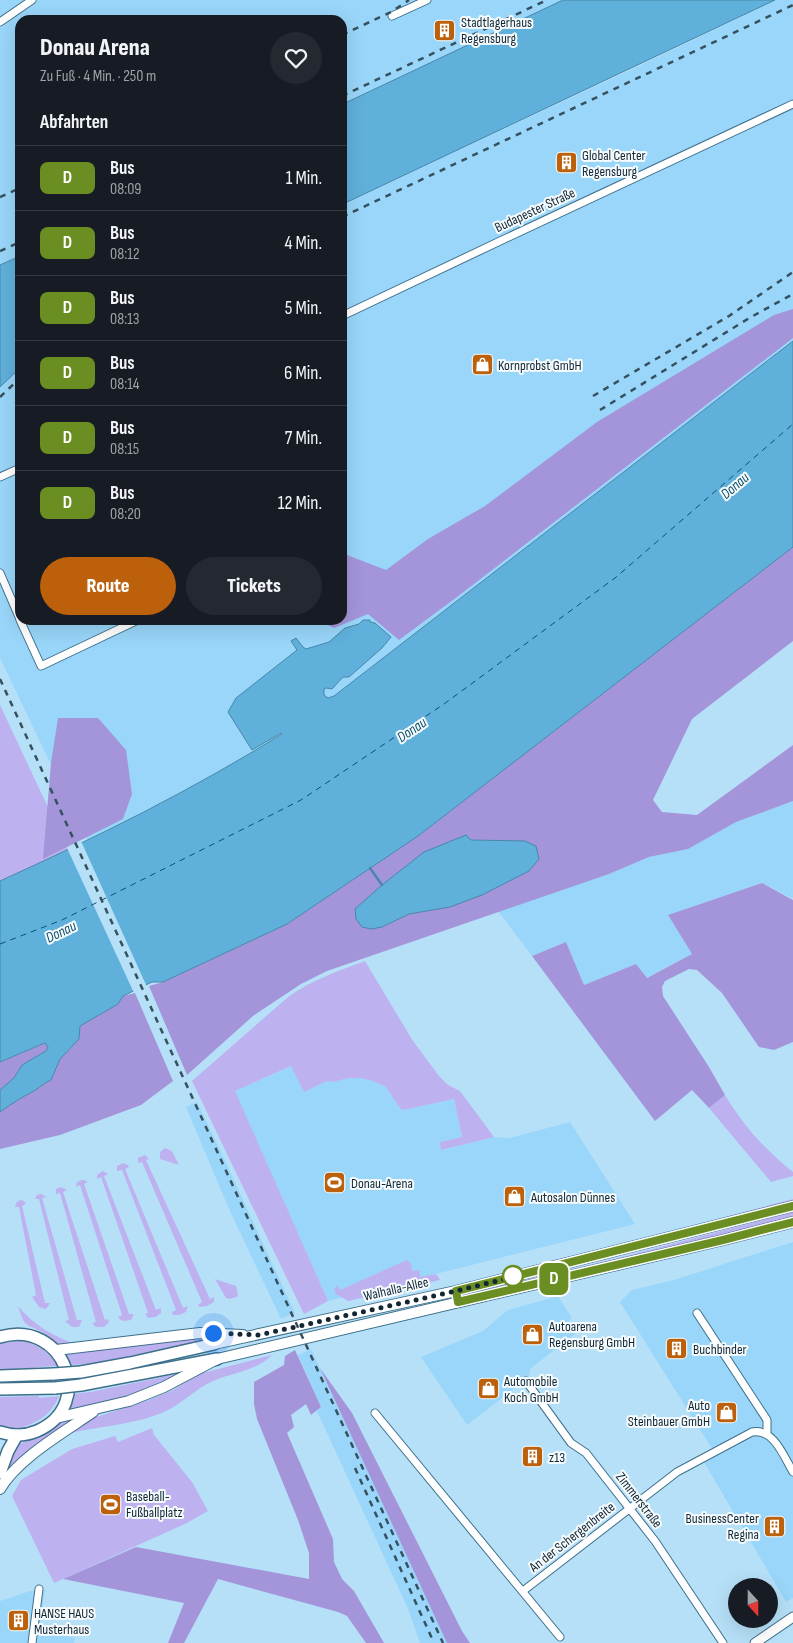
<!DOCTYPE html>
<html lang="de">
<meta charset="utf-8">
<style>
:root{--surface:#171b24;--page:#242831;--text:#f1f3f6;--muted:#9ea1a6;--line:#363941;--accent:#bc600b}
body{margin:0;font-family:"Sofia Sans Condensed",sans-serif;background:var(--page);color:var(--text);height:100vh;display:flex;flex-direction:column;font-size:19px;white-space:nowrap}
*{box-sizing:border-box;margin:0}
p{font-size:16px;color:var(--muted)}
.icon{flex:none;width:28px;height:28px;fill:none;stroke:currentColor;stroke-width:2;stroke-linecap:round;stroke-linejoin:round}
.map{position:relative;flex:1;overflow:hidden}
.sheet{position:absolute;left:15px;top:15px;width:332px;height:610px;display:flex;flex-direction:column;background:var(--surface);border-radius:15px;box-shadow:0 5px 20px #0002}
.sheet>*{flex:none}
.badge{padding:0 10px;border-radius:8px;font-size:18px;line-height:32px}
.needle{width:32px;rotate:159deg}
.controls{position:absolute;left:728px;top:1578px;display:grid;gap:10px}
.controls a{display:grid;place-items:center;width:50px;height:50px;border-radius:50%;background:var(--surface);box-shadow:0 5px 20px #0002;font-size:25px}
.you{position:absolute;width:25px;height:25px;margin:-12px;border:4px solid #fff;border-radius:50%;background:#1a73e8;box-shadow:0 0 0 8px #1a73e833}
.map>.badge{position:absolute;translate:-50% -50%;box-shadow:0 0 0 2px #fff}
h2{padding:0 25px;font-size:19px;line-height:45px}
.round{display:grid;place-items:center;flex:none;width:52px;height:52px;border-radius:26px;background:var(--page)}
.summary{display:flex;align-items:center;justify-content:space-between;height:85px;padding:0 25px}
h1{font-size:24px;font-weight:800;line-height:38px}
.button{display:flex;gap:10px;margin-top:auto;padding:10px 25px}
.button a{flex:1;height:58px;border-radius:30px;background:var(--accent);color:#fff;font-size:20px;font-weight:800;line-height:58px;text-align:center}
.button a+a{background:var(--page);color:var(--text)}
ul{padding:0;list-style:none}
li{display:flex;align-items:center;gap:15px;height:65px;padding:0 25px;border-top:1px solid var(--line)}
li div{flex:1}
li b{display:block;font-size:19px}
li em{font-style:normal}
li .badge{min-width:55px;font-weight:700;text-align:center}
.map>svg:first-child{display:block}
</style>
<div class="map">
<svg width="793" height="1643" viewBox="0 0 793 1643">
<rect width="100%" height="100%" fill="#b6e0f8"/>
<!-- built -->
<g fill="#99d6f9">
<path d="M0,0H563L343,104L342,20H20V256L0,265Z"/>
<path d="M776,0H793V341L334,696L328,698L324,695V689L326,688L332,689L343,677L382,648L390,637L370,622L369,620H363L359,624L345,628L329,642L306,649L291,641L297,650L236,698L282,734L222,771L87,840L0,658V387L20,368V620H342L343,204L626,72Z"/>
<path d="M793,801V897L792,898L762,883L668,915L692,954L646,978L636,964L584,985L566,942L532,956L498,911L609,874L649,857L688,849L736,822Z"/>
<path d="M292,1066L304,1092L327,1081L333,1082L349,1078H361L373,1081L386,1087L399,1107L403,1110L454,1099L462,1137L440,1142L442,1150L494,1137L510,1138L570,1122L635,1224L328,1301L234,1091Z"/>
<path d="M197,1102L220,1150L295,1313L281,1319L229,1209L186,1107Z"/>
<path d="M793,1242V1598L786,1602L704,1462L716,1455L620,1302L632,1290L674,1280Z"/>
<path d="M558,1296L572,1318L569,1320L575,1334L530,1369L529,1377L467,1425L421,1357L483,1331L508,1310Z"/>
<path d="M311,1349L447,1643H420L409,1611L317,1411L321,1407L298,1355Z"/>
<path d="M45,1590L39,1629L75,1638L74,1643H0V1601L30,1591Z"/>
</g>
<!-- green -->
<g fill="#beb1f0">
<path d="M0,705L68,850L0,881Z"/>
<path d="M365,961L413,1041L439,1076L448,1085L460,1091L494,1137L441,1150L440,1142L462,1137L454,1099L403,1110L399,1107L386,1087L373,1081L361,1078H349L333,1082L327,1081L304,1092L291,1066L235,1091L328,1301L304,1314L192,1081L288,997C312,980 338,971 365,961Z"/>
<path d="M725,1095C743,1125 765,1150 793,1172V1176L771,1182L709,1108Z"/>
<path d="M165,1148L172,1151L179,1165L160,1159V1152Z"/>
<path d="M145,1155L149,1159L146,1160L210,1299L214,1297V1302L207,1306L200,1307L198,1305L202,1302L142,1162L138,1163V1158Z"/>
<path d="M123,1163L128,1165L129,1167L125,1169L183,1308L188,1306L186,1312L179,1315H173L172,1312L176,1310L122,1170L117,1171V1166Z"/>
<path d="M103,1171L108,1174L104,1176L156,1310L161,1308V1313L156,1317L148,1318L145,1314L148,1313L101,1177L97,1179V1175Z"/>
<path d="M82,1180H84L88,1182L84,1184L129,1314H134L131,1320C126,1321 121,1322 118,1317L122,1315L80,1185L76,1187L77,1182Z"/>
<path d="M61,1187L67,1190L63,1192L105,1320L108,1319L109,1322L104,1327H96L92,1323L96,1322L60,1193L56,1194V1189Z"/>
<path d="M41,1194L47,1197L42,1198L77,1320H82L79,1327H72L65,1321L69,1320L39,1199H35L37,1195Z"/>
<path d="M793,1199V1203L561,1261H550L643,1239Z"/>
<path d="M20,1200L24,1201L26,1204L22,1206L45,1303H50L46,1309L39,1307L32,1297L36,1295L19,1207H15L16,1203Z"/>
<path d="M793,1212V1219L475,1294L474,1292L622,1257Z"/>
<path d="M407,1260L411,1264L412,1271L419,1270L420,1277L436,1274L440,1280L348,1301L336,1294L334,1290L337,1285L340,1290Z"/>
<path d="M215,1279L236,1286L238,1294L237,1297L229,1299L226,1298Z"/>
<path d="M18,1306C33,1325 55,1337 78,1345L61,1346C55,1341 50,1337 44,1333C26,1323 25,1329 18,1306Z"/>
<path d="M211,1337L218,1339L88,1364L72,1365L66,1353Z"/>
<path d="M19,1340C37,1344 47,1350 58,1366L36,1367V1369H0V1344Z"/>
<path d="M272,1355C254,1372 234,1372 213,1381C195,1389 182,1404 164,1412C134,1425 98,1426 67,1434L90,1419L149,1400L173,1390L199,1374Z"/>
<path d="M182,1373L129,1395L67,1411L73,1394L91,1392Z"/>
<path d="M39,1396V1398L59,1396C52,1413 41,1421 23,1427C13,1430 11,1432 0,1429V1397Z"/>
<path d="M88,1414L71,1424L5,1472L14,1449L19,1444L47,1433L61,1421Z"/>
<path d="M152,1428L154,1435L192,1482L208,1511L187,1523L54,1583L12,1496L21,1480L72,1449L115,1436L118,1442Z"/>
</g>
<!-- forest -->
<g fill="#a495da" fill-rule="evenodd">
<path d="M793,309V338L457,597L399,640L368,614L334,628L317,620H342L343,559L347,555L386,570L428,539L485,506L597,422L774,315Z"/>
<path d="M793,547V641L692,719L653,800L662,812L697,815L793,745V801L736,822L688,849L649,857L609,874L327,971L301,984L253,1016L187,1075L149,986L163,982L287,924L418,836ZM471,840L525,841L450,907L409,914L382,927Z"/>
<path d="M58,718H98L126,750L132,794L123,819L43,859L51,763Z"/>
<path d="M762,883L793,900V1042L774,1050L759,1047L722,993L697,970L689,969L665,981L662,987L663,996L709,1067L725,1095L709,1108L692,1090L655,1121L532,956L566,942L584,985L636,964L647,978L692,954L668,915Z"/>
<path d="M135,993L173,1081L141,1105L60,1135L0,1149V1112C11,1104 22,1097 34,1091C40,1087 44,1082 51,1080L60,1059L79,1039L80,1026L118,1004L123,996Z"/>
<path d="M46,1043L48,1047L46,1051L22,1065L14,1078L0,1090V1062Z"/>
<path d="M295,1350L321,1407L311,1415L306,1404L291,1415L294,1427L287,1433L333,1539L334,1562L342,1579L354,1591L384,1643H366L347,1616L338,1612L218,1579L184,1643H168L184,1603L63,1579L136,1547L309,1579V1553L298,1520L257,1419L254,1404V1382L284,1365L285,1356Z"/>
<path d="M320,1368L352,1413L462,1631L470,1643H447Z"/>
</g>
<!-- water -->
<g fill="#5fb0db" stroke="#4887a9">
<path d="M563,0H775L343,204V104Z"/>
<path d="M20,256V368L0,387V265Z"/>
<path d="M793,341V547L418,836L287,924L163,982H152L123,996L118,1004L80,1026L79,1039L60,1059L51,1080C44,1083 40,1087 34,1091C22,1097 11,1104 0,1112V1090L14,1078L22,1065L46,1051L48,1047L45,1043L0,1062V881C97,837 192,790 282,734L281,733L252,750L228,712L236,698L297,650L291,641L296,638L303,647L306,649L329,642L345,628L359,624L363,620H370V622L375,623L391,637L382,648L349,677H343L332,689L326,688L324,689V695L328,698L334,696Z"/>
<path d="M466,835L471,840L525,841L536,846L539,859L529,871L482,895L450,907L409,914L382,927L371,929L362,927L356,919L355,909L382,885L424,852Z"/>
</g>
<!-- pier -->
<path fill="#b6e0f8" d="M81,841L147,987L134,993L67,848Z"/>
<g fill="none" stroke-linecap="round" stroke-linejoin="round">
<!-- stream -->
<path stroke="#4887a9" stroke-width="2.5" d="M370,868L382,885"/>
<!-- ferry -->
<path stroke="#0f506d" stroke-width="1" stroke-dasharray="6 5" stroke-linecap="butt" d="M0,944L62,920L301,800L444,704L615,578L793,424"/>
<defs>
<g id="minor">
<path d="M392,16L427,0"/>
<path d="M0,22L32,0"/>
<path d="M342,316L498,242L793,104"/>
<path d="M0,477L20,468"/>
<path d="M0,573L20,619"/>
<path d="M20,620L41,666L138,620"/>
<path d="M697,1313L767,1420V1433"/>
<path d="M526,1381L571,1443L586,1453L655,1541L723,1643"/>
<path d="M375,1413L560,1637"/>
<path d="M523,1591L677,1472L752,1432C774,1428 784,1457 793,1472"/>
<path d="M32,1643L39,1589"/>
</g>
<path id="tertiary" d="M755,1643L793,1617"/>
<g id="secondary">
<path d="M214,1344L456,1291L793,1206"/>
<path d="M56,1350L200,1333L243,1335"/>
<path d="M56,1418L129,1401L164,1387L217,1359L723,1240L793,1222"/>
<path d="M0,1489C17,1459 64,1432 93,1412"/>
</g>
<g id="primary">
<path d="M0,1337C64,1318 97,1405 37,1431C25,1436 12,1436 0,1432"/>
<path d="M0,1473L8,1451L17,1435"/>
</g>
<g id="trunk">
<path d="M81,1372L130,1363L214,1344"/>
<path d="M0,1376L54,1374"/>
<path d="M81,1385L217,1359"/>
<path d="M0,1389L55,1388"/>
</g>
</defs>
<!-- minor casing -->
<use href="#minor" stroke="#3e708b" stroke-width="9"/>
<!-- tertiary casing -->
<use href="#tertiary" stroke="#3e708b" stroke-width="11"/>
<!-- secondary casing -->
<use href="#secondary" stroke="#3e708b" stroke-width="12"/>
<!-- primary casing -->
<use href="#primary" stroke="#3e708b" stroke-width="14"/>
<!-- trunk casing -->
<use href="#trunk" stroke="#3e708b" stroke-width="14"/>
<!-- minor -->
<use href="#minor" stroke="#fff" stroke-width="7"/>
<!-- tertiary -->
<use href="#tertiary" stroke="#fff" stroke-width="9"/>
<!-- secondary -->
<use href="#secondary" stroke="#fff" stroke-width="10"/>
<!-- primary -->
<use href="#primary" stroke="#fff" stroke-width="11"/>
<!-- trunk -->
<use href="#trunk" stroke="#fff" stroke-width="11"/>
<!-- rail -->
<g stroke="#36505e" stroke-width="2.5" stroke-dasharray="6 6" stroke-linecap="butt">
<path d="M342,35L391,12L409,0"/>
<path d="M342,96L547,0"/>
<path d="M0,197L20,188"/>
<path d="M342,217L793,5"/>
<path d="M0,251L20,242"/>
<path d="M593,396L729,316L793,272"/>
<path d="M0,397L20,378"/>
<path d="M600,410L751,317L793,294"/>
<path d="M0,679L443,1643"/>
<path d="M355,1468L434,1643"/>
</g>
<defs>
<g id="trunk-bridge">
<path d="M54,1374L81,1372"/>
<path d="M55,1388L81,1385"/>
</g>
</defs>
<!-- trunk-bridge casing -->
<use href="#trunk-bridge" stroke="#3e708b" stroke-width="14" stroke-linecap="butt"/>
<!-- trunk-bridge -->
<use href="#trunk-bridge" stroke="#fff" stroke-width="11"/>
</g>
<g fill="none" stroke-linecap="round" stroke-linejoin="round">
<defs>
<path id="line" d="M793,1206L456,1291L458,1302L723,1240L793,1222"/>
</defs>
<!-- line casing -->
<use href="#line" stroke="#fff" stroke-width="11"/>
<!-- line -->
<use href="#line" stroke="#6b8e23" stroke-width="8"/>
<!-- walk -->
<path stroke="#122733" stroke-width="5" stroke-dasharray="0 9" d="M213,1333L259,1335L456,1291L517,1276H513"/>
</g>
<!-- icons -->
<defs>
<symbol id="building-square" viewBox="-11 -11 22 22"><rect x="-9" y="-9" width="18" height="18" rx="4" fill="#bc600b" stroke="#f6fbfe"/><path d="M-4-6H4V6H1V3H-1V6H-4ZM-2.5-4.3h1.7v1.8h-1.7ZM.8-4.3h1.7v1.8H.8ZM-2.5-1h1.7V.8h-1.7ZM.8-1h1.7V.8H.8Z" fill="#fff"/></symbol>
<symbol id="shop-square" viewBox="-11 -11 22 22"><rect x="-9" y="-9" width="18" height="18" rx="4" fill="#bc600b" stroke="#f6fbfe"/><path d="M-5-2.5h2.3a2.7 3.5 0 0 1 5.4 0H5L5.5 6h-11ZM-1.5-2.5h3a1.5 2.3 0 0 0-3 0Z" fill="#fff"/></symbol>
<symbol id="stadium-square" viewBox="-11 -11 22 22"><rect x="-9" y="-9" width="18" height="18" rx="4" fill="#bc600b" stroke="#f6fbfe"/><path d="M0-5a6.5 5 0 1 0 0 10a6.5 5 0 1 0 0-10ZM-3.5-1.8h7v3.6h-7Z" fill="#fff"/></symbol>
</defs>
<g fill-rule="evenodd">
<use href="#building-square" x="432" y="18" width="25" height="25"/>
<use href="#building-square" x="554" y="150" width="25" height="25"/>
<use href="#shop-square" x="470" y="352" width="25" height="25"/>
<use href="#stadium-square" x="322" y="1170" width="25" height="25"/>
<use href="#shop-square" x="502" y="1184" width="25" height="25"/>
<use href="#shop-square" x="520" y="1322" width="25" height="25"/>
<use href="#building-square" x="664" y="1336" width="25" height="25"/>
<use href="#shop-square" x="476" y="1376" width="25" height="25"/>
<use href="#shop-square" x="714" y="1400" width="25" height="25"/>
<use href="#building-square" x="520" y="1444" width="25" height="25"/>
<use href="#stadium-square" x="98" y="1492" width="25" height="25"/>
<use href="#building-square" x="762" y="1514" width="25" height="25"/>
<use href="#building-square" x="6" y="1608" width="25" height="25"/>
</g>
<!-- markers -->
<circle fill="#fff" stroke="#6b8e23" stroke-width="2.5" cx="513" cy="1276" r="10"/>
<g text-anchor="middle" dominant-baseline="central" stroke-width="4" stroke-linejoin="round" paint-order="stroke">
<!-- poi labels -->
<g font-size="14" fill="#122733" stroke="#f6fbfe" text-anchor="start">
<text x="461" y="22">Stadtlagerhaus<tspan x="461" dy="16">Regensburg</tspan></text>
<text x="582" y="155">Global Center<tspan x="582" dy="16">Regensburg</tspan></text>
<text x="498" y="365">Kornprobst GmbH</text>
<text x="351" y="1183">Donau-Arena</text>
<text x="531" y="1197">Autosalon Dünnes</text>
<text x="549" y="1326">Autoarena<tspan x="549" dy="16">Regensburg GmbH</tspan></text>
<text x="693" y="1349">Buchbinder</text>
<text x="504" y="1381">Automobile<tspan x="504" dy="16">Koch GmbH</tspan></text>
<text x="710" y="1405" text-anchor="end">Auto<tspan x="710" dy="16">Steinbauer GmbH</tspan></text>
<text x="549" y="1457">z13</text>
<text x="126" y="1496">Baseball-<tspan x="126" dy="16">Fußballplatz</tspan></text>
<text x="759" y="1518" text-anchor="end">BusinessCenter<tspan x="759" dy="16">Regina</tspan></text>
<text x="34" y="1613">HANSE HAUS<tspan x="34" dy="16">Musterhaus</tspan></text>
</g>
<!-- street labels -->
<g font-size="14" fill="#122733" stroke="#f6fbfe">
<text transform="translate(535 210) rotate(-25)">Budapester Straße</text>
<text transform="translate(396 1289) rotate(-13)">Walhalla-Allee</text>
<text transform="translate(639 1500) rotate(52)">Zimmerstraße</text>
<text transform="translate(572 1537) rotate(-38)">An der Schergenbreite</text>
</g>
<!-- water labels -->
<g font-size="15" font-style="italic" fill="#0f506d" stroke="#f6fbfe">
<text transform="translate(735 486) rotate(-41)">Donau</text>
<text transform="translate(412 730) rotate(-34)">Donau</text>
<text transform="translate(61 932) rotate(-26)">Donau</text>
</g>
</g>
</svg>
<div class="controls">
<a><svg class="needle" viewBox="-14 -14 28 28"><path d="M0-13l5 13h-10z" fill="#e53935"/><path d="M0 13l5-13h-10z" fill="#9ea1a6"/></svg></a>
</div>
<div class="you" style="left:213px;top:1333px"></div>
<b class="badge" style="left:554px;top:1279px;background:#6b8e23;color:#fff">D</b>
<section class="sheet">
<div class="summary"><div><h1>Donau Arena</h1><p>Zu Fuß · 4 Min. · 250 m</p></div><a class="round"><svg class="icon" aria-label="heart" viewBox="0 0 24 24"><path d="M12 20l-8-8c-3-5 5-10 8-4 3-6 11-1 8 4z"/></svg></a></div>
<h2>Abfahrten</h2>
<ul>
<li><span class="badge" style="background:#6b8e23;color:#fff">D</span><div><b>Bus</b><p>08:09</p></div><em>1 Min.</em></li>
<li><span class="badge" style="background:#6b8e23;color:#fff">D</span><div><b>Bus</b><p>08:12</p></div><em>4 Min.</em></li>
<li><span class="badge" style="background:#6b8e23;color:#fff">D</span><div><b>Bus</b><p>08:13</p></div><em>5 Min.</em></li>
<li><span class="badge" style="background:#6b8e23;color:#fff">D</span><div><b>Bus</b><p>08:14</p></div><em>6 Min.</em></li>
<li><span class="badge" style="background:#6b8e23;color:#fff">D</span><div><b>Bus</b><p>08:15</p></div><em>7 Min.</em></li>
<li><span class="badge" style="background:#6b8e23;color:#fff">D</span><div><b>Bus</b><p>08:20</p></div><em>12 Min.</em></li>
</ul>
<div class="button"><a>Route</a><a>Tickets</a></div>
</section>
</div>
